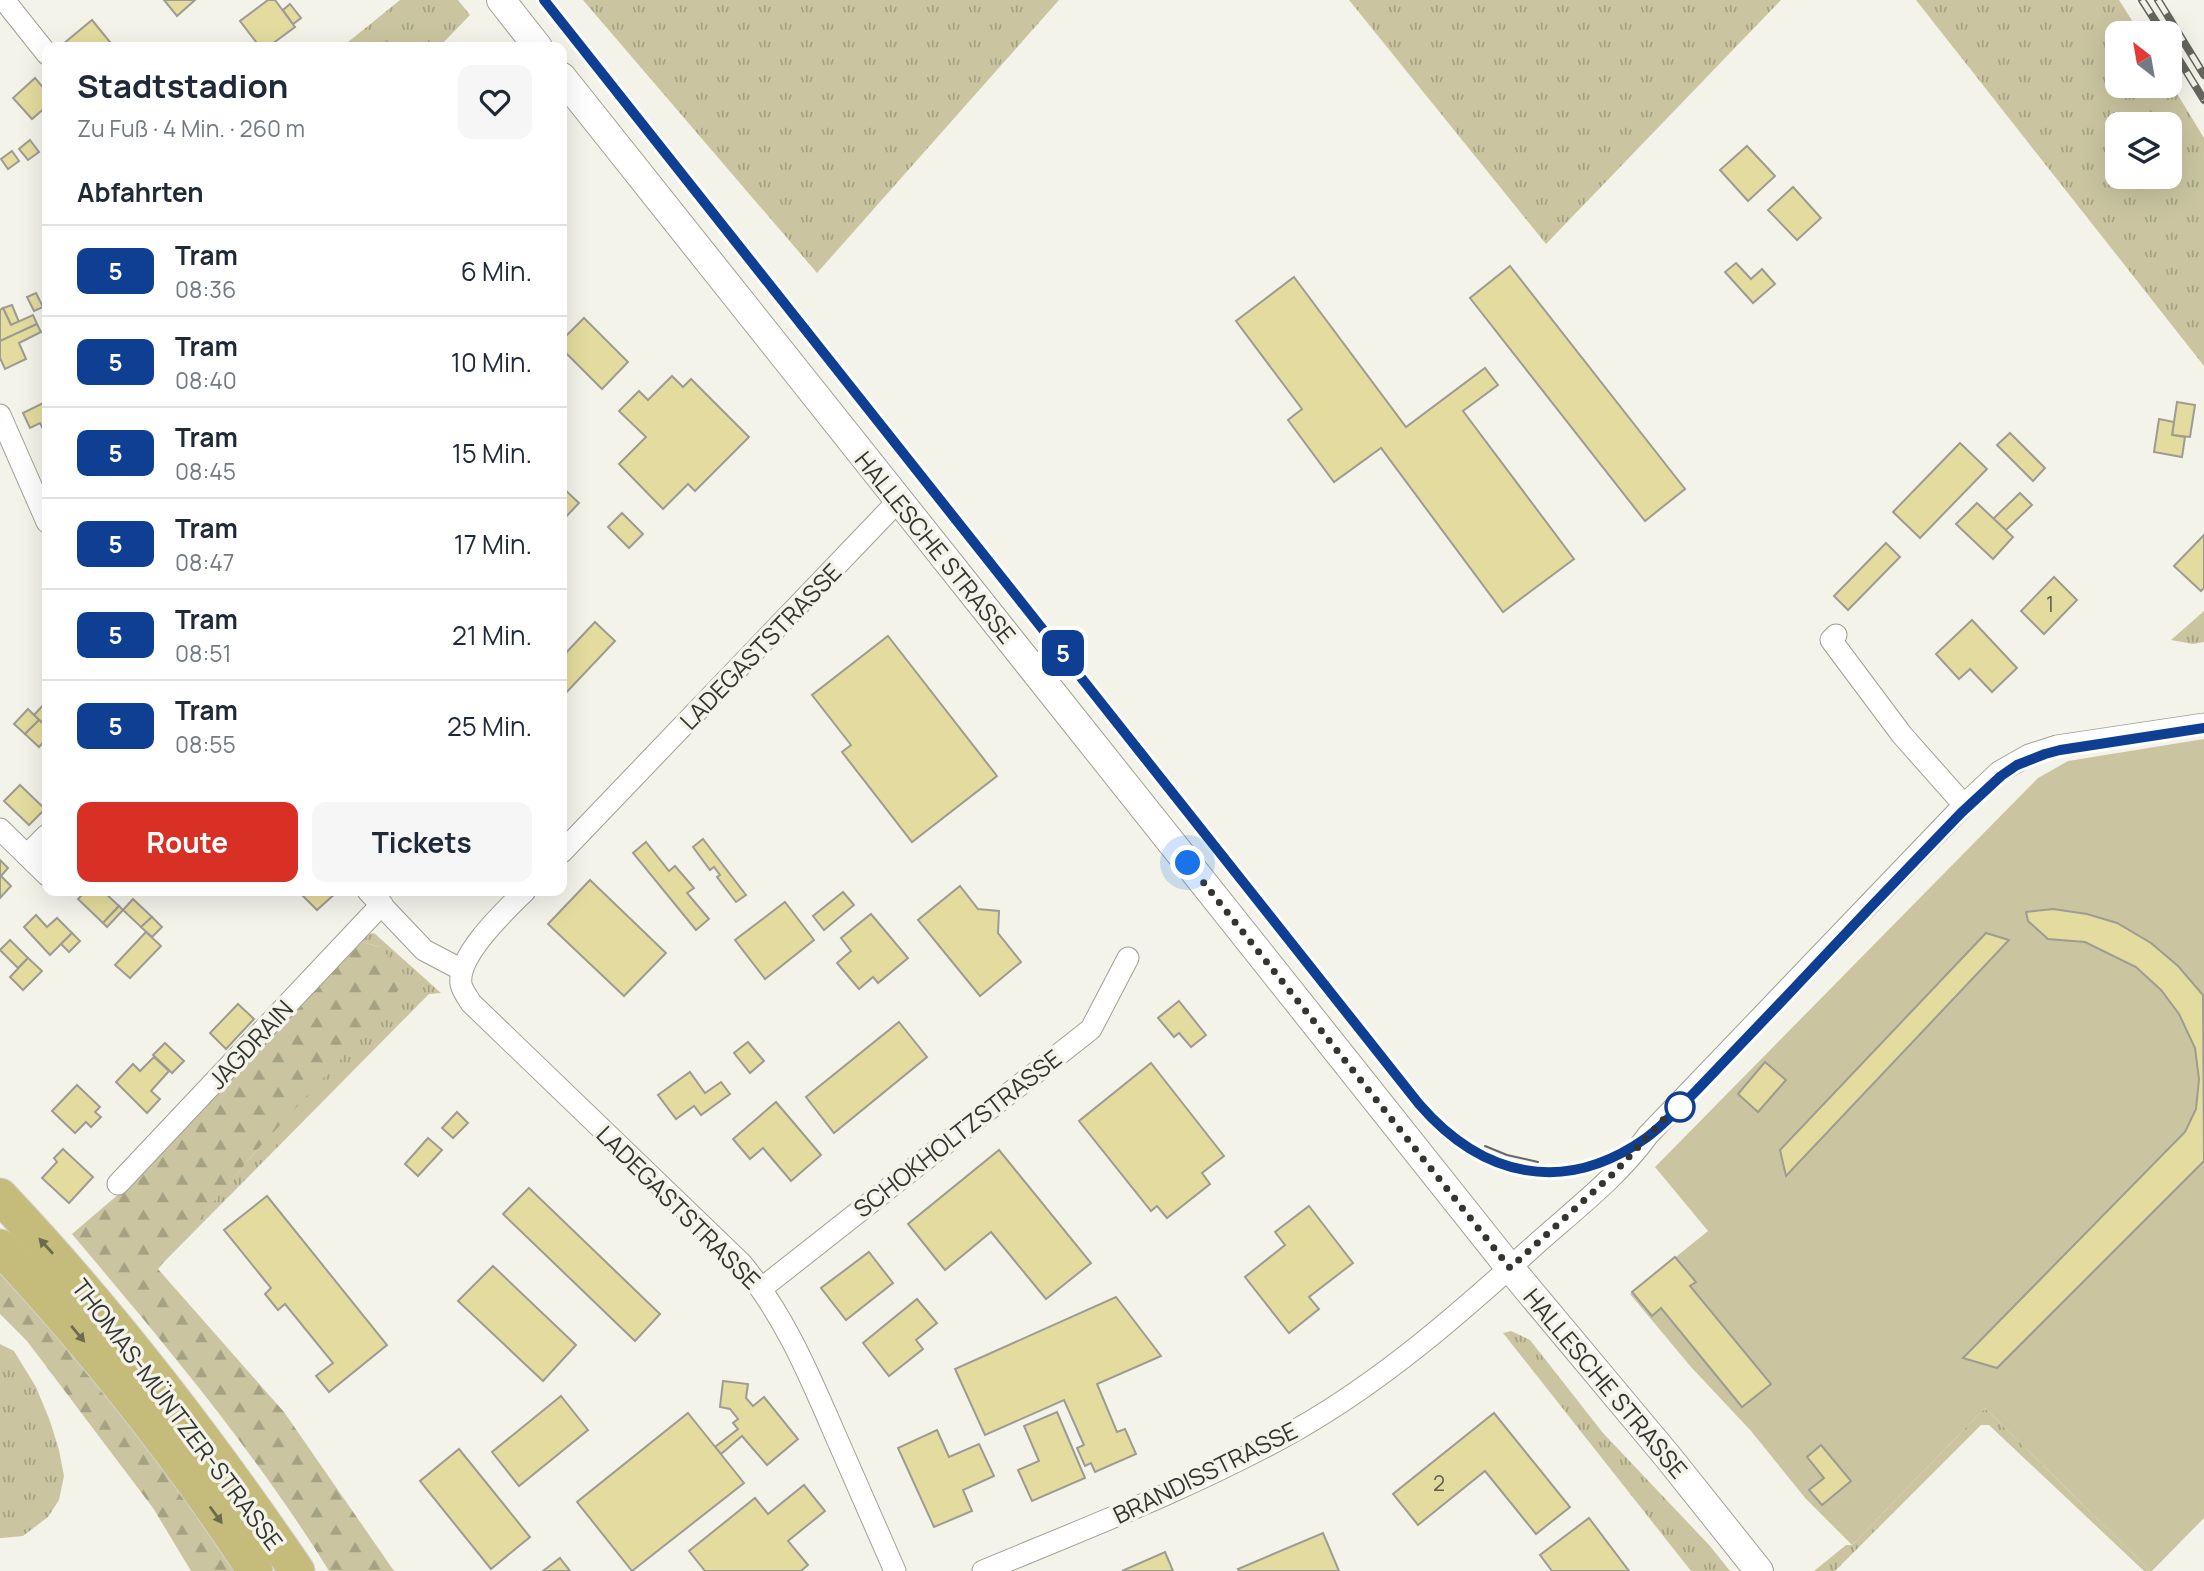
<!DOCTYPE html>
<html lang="de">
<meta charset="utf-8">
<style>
:root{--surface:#fff;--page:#f6f6f7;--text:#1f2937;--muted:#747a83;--line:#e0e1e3;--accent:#d93025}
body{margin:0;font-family:Manrope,sans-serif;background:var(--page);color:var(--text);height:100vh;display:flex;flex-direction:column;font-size:26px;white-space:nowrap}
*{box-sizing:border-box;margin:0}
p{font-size:23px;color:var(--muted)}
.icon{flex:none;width:38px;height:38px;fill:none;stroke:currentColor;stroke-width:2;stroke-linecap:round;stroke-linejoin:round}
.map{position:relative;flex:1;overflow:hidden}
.sheet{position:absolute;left:42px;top:42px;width:525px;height:854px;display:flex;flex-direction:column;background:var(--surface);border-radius:14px;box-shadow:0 7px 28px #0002}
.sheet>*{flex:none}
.badge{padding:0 14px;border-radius:10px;font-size:24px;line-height:46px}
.needle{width:46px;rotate:329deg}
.buttons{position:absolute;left:2105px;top:21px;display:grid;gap:14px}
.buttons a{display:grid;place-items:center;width:77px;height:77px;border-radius:14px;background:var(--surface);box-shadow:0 7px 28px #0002;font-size:35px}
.you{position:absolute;width:35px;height:35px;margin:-18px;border:5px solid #fff;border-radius:50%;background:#1a73e8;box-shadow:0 0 0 10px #1a73e833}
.map>.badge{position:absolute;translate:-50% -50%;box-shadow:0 0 0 4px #fff}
h2{padding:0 35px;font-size:26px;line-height:63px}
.round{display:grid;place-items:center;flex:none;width:74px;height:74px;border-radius:14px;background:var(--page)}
.summary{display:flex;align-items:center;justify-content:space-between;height:119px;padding:0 35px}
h1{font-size:33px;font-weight:700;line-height:52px}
.cta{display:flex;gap:14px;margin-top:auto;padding:14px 35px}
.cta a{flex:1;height:80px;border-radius:14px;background:var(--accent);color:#fff;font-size:28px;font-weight:700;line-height:80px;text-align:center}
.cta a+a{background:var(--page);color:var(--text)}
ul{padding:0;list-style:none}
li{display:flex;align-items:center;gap:21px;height:91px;padding:0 35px;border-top:2px solid var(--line)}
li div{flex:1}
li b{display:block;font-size:26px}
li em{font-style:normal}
li .badge{min-width:77px;font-weight:700;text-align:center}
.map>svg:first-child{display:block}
</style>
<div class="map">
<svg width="2204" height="1571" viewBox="0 0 2204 1571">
<defs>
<pattern id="grass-tufts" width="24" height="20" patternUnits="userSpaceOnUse" patternTransform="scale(1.75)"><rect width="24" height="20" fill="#cac5a0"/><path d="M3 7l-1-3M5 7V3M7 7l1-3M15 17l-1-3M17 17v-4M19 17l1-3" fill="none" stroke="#a5a183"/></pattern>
<pattern id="forest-firs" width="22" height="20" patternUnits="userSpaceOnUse" patternTransform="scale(1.75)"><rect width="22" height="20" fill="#cac5a0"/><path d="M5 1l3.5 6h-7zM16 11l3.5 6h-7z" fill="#a5a183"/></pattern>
</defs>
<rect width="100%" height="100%" fill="#f4f3ea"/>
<!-- grass -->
<g fill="url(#grass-tufts)" fill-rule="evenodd">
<path d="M400,0H458L470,15L439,47H342Z"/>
<path d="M583,0H1059L817,273Z"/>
<path d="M1349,0H1781L1546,244Z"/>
<path d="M1916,0H2119L2140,33H2118V86H2170V82L2204,138V366ZM2170,124V177H2118V124Z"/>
<path d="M2204,611V642L2193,644L2171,640Z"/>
<path d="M374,933L441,993L429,994L157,1269L256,1151L380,947L362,942L366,935Z"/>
<path d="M1511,1331L1530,1340L1603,1433L1710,1546L1730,1571H1691L1503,1333Z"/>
<path d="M0,1344L14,1351L36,1387L50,1421L59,1450L64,1476L59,1500L48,1517L23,1536L2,1538H0Z"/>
<path d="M1985,1408L2150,1571H2144L1989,1425H1981L1835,1571H1814L1846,1545H1852Z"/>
</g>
<!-- forest -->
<g fill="url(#forest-firs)">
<path d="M362,942L380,947L406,976L388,1008L256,1151L158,1269L284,1412L394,1571H329C255,1451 163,1342 72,1234L127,1187Z"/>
<path d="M0,1268L87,1366L239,1571H191L153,1508L27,1341L0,1314Z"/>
</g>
<!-- garden -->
<path fill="#cac5a0" d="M2204,739V1518L2152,1571H2150L1985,1408L1852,1545L1806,1499L1751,1431L1691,1367L1630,1294L1708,1231L1655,1167L2038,778L2068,761Z"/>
<!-- building -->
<g fill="#e4db9e" stroke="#9d9c93" stroke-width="2">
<path d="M164,0H195L177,16Z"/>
<path d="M268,0H275L295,27L268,47H260L240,21Z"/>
<path d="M290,4L301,18L293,24L283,10Z"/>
<path d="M92,20L114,47H66L63,44Z"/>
<path d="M35,78L47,92V106L32,119L13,98Z"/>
<path d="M30,140L39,152L28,160L19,149Z"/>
<path d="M1747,146L1775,176L1748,201L1720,170Z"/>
<path d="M12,151L19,161L8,169L1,159Z"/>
<path d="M1793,187L1821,218L1797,240L1768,210Z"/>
<path d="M1736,263L1751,279L1762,269L1775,284L1753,303L1725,272Z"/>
<path d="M1510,266L1685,489L1645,521L1470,298Z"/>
<path d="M1294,277L1406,427L1485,368L1498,385L1463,411L1574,559L1503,612L1381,448L1334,482L1288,420L1302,409L1236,321Z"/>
<path d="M36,293L43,307L34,311L27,297Z"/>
<path d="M12,305L19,322L11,325L3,308Z"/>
<path d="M3,308L11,325L33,315L37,324L0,341V310Z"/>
<path d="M584,318L628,362L602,389L562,349V340Z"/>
<path d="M37,324L41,332L19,343L26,359L5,369L0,358V341Z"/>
<path d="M672,376L683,387L691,379L749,437L695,491L688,484L663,509L619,464L646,437L619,411L639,391L648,400Z"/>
<path d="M47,401V437L40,423L30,428L23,413Z"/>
<path d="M2177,402L2195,405L2190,437L2172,435Z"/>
<path d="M2159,419L2174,422L2172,435L2185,437L2182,457L2154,452Z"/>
<path d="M2010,433L2045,468L2033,481L1997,445Z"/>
<path d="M1960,443L1987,469L1920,538L1893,512Z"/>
<path d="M562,487L579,503L562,521Z"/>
<path d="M2020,493L2032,505L2006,530L1993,519Z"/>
<path d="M1977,503L2013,537L1993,559L1956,524Z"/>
<path d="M622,513L643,534L629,548L608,527Z"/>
<path d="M2204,535V588L2201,591L2174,566Z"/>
<path d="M1886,543L1900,557L1848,610L1834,596Z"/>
<path d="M2054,577L2077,600L2044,634L2021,611Z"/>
<path d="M1972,620L2017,668L1992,692L1970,669L1959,679L1936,654Z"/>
<path d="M595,622L615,641L562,697V654L563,656Z"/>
<path d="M888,636L997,776L912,842L842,752L851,745L812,695Z"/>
<path d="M46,702L47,703V727L34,715Z"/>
<path d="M28,709L39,720L25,734L14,724Z"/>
<path d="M39,720L47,727V738L39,747L25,734Z"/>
<path d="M20,785L45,809L29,825L4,801Z"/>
<path d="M703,839L746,895L736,902L717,877L720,875L714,867L710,870L693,847Z"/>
<path d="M646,842L669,871L675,866L694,888L687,893L709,919L696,930L633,853Z"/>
<path d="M0,860L8,868L1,876L11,886L0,898Z"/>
<path d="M590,880L666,953L624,996L548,924Z"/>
<path d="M960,886L978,909L999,911L998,933L1021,962L980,996L918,920Z"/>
<path d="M86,891H103L119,906L103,923L78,899Z"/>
<path d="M298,891H338L317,910Z"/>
<path d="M843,892L854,905L824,930L813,916Z"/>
<path d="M133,899L152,917L141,927L123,910Z"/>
<path d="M785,902L814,940L765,979L735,940Z"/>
<path d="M119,906L123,910L107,927L103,923Z"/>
<path d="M2053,909L2087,914L2117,923L2151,943L2178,966L2203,995L2204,1161L1997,1368L1963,1358L2185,1132L2196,1109L2199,1079L2195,1048L2179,1014L2161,990L2136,967L2085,942L2048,939L2028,921L2026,912Z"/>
<path d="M871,914L908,958L878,983L873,977L859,989L837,963L851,951L841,938Z"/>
<path d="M36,915L47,927L57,918L72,933L50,955L24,927Z"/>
<path d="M152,917L162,927L152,937L141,927Z"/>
<path d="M146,932L161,946L130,978L115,965Z"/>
<path d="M72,933L80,941L69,952L61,944Z"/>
<path d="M1986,933L2009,940L1786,1176L1780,1150Z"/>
<path d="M10,940L28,958L18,968L0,950Z"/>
<path d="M28,958L42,971L23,990L10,977Z"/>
<path d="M1179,1001L1206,1035L1191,1047L1179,1033L1174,1037L1158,1018Z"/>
<path d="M238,1004L254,1019L226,1049L210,1033Z"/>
<path d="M899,1022L927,1057L834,1133L806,1097Z"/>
<path d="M748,1042L764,1061L750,1073L734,1053Z"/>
<path d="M165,1043L184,1061L172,1073L153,1055Z"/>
<path d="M154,1057L169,1071L151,1091L160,1099L147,1113L116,1082L133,1064L140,1071Z"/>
<path d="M1765,1062L1786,1080L1758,1112L1738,1094Z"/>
<path d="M1151,1063L1224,1156L1202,1173L1210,1184L1167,1218L1157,1206L1151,1211L1079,1121Z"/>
<path d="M690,1072L705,1093L721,1082L730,1094L701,1115L694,1106L676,1119L658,1095Z"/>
<path d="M77,1085L100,1107L95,1112L101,1117L91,1127L86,1122L75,1133L52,1111Z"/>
<path d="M776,1102L821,1155L791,1181L763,1148L750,1159L733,1139Z"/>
<path d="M457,1112L468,1123L453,1138L442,1128Z"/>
<path d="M428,1138L442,1150L418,1176L405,1164Z"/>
<path d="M63,1149L93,1177L69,1203L42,1178L57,1162L54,1158Z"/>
<path d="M999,1150L1091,1263L1046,1299L991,1232L945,1270L908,1224Z"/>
<path d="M529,1188L660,1314L635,1341L503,1214Z"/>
<path d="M267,1196L387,1345L329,1392L316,1376L333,1363L285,1304L278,1310L265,1294L271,1288L224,1230Z"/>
<path d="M1309,1206L1353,1263L1309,1297L1319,1309L1289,1333L1245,1277L1285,1245L1275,1232Z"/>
<path d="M869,1252L893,1283L846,1320L821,1288Z"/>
<path d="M1675,1257L1696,1282L1690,1286L1771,1384L1742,1407L1661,1308L1652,1316L1632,1292Z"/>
<path d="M493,1266L576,1345L543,1381L458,1301Z"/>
<path d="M1116,1297L1161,1356L1097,1384L1117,1432L1125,1429L1136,1454L1095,1472L1091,1463L1085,1466L1077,1448L1084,1445L1064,1400L985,1435L955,1369Z"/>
<path d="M917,1299L937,1323L916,1340L923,1349L889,1376L863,1343Z"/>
<path d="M723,1381L748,1384L746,1398L753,1406L764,1397L798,1439L767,1465L742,1436L721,1454L715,1447L738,1429L733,1423L738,1419L730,1409L720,1407Z"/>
<path d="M561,1396L588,1430L519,1486L492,1452Z"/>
<path d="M1057,1412L1085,1478L1032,1501L1018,1470L1039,1461L1024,1426Z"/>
<path d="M688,1413L744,1483L632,1571L577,1502Z"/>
<path d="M1494,1413L1570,1507L1536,1534L1485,1471L1418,1525L1393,1494Z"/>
<path d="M937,1430L949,1457L979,1444L994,1476L963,1490L972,1511L934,1527L898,1448Z"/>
<path d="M1821,1445L1851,1481L1822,1505L1809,1490L1824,1478L1807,1457Z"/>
<path d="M459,1449L530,1537L491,1569L420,1481Z"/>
<path d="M804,1485L825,1511L788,1541L808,1565L801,1571H705L689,1551L755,1498L768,1514Z"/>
<path d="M1589,1518L1629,1571H1552L1540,1555Z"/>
<path d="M1323,1533L1339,1571H1239L1238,1569Z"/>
<path d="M1165,1552L1173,1571H1122Z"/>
<path d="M560,1558L570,1571H543Z"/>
</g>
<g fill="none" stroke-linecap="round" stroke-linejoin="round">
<defs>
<g id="minor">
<path d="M4,0L47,54"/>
<path d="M0,415L47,522"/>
<path d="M1836,635L1831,640L1902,735L1964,805"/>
<path d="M0,829L47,875"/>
<path d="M562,852L899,500"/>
<path d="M27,855L47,835"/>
<path d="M368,891L424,950L462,970"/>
<path d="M525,891C506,910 457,955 461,984C462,990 468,998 471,1003L741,1263C783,1313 808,1372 834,1432C855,1479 875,1525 895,1571"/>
<path d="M118,1184L382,904"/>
<path d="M762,1288L1091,1029L1128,958"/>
<path d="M983,1571C1089,1527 1196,1486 1296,1430C1384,1380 1460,1313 1534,1246C1573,1211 1618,1177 1648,1135L1964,805L1999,772L2029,755L2057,746L2204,724"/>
</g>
<g id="tertiary">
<path d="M501,0L538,47"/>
<path d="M562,77L1510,1268L1668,1457L1759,1571"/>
</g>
<g id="primary">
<path d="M0,1196C110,1312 207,1439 297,1571"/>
<path d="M0,1247C93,1347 180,1456 255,1571"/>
</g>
</defs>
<!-- minor casing -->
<use href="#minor" stroke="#a1a097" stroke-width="23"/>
<!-- tertiary casing -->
<use href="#tertiary" stroke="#a1a097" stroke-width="30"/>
<!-- primary casing -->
<use href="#primary" stroke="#d2d2d1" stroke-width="37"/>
<!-- minor -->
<use href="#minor" stroke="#fff" stroke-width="21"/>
<!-- tertiary -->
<use href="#tertiary" stroke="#fff" stroke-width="28"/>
<!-- primary -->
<use href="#primary" stroke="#c5bc7c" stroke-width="35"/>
<!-- tram -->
<g stroke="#666661" stroke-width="2">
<path d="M544,0L1419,1104C1482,1177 1564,1195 1646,1138C1664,1125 1680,1107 1696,1091C1724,1062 1752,1032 1781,1002C1840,939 1900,876 1961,813L2001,776L2017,765L2045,754L2060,750L2204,728"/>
<path d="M1485,1146L1507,1155L1538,1162"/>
</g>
<defs>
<g id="rail">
<path d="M2142,0L2163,33"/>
<path d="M2158,0L2204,75"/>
<path d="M2170,45L2204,100"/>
</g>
</defs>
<!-- rail casing -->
<use href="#rail" stroke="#666661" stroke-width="8"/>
<!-- rail -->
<use href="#rail" stroke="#f4f3ea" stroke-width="5" stroke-dasharray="16" stroke-linecap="butt"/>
</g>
<!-- one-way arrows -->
<defs><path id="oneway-solid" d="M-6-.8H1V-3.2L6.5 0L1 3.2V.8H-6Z" transform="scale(1.75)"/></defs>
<g fill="#6e6a4e">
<use href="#oneway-solid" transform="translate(46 1246) rotate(-132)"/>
<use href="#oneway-solid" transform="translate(78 1334) rotate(50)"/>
<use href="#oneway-solid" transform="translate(216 1515) rotate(54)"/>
</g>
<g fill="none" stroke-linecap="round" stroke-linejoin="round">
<defs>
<path id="line" d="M544,0L1419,1104C1482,1177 1564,1196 1646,1138C1664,1125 1680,1107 1696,1091C1724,1062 1752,1032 1781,1002C1840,939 1900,876 1961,813L2001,776L2017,765L2045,754L2060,750L2204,728"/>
</defs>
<!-- line casing -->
<use href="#line" stroke="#fff" stroke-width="16"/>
<!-- line -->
<use href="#line" stroke="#0f3f93" stroke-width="10"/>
<!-- walk -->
<path stroke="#343430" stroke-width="7" stroke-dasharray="0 12.6" d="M1188,863L1510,1268L1615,1172L1685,1096L1680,1107"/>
</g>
<!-- markers -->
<circle fill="#fff" stroke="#0f3f93" stroke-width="3.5" cx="1680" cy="1107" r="14"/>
<g text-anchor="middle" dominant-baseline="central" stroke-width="7" stroke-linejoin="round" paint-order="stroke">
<!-- number labels -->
<g font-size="21" fill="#605e4c">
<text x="2050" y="604">1</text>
<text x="1439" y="1483">2</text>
</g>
<!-- street labels -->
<g font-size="24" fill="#343430" stroke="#f4f3ea">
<text transform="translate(936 547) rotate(51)">HALLESCHE STRASSE</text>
<text transform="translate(760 646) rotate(-46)">LADEGASTSTRASSE</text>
<text transform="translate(250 1044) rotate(-47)">JAGDRAIN</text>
<text transform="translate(957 1133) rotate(-38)">SCHOKHOLTZSTRASSE</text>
<text transform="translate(679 1207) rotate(45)">LADEGASTSTRASSE</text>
<text transform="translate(1606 1383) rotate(50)">HALLESCHE STRASSE</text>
<text transform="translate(178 1414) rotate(53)">THOMAS-MÜNTZER-STRASSE</text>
<text transform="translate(1205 1472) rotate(-26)">BRANDISSTRASSE</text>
</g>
</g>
</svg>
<div class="buttons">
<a><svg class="needle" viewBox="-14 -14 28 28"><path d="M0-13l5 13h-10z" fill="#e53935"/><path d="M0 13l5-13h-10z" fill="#747a83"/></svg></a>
<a><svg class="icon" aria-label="layers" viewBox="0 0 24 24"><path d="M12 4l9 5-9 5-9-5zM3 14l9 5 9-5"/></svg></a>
</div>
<div class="you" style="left:1188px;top:863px"></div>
<b class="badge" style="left:1063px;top:653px;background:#0f3f93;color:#fff">5</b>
<section class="sheet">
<div class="summary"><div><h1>Stadtstadion</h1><p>Zu Fuß · 4 Min. · 260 m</p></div><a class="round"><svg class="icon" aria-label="heart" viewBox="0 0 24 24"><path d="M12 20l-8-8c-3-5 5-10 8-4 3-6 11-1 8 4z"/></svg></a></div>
<h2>Abfahrten</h2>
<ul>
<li><span class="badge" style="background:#0f3f93;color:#fff">5</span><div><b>Tram</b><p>08:36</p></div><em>6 Min.</em></li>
<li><span class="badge" style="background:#0f3f93;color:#fff">5</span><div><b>Tram</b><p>08:40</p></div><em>10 Min.</em></li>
<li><span class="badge" style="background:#0f3f93;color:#fff">5</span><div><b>Tram</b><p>08:45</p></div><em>15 Min.</em></li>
<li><span class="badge" style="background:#0f3f93;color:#fff">5</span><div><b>Tram</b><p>08:47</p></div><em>17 Min.</em></li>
<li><span class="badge" style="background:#0f3f93;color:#fff">5</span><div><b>Tram</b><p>08:51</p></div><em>21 Min.</em></li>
<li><span class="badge" style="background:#0f3f93;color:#fff">5</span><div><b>Tram</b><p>08:55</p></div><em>25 Min.</em></li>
</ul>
<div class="cta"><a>Route</a><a>Tickets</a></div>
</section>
</div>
